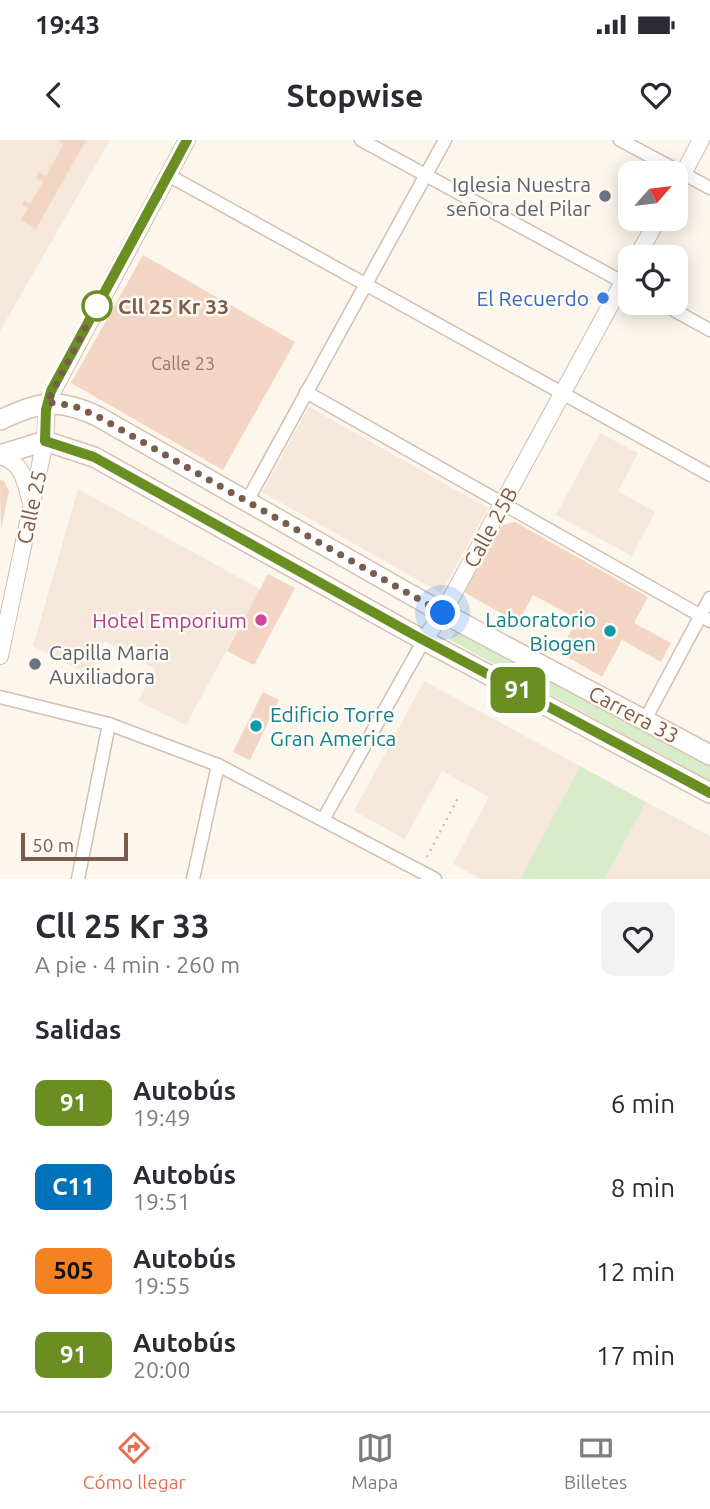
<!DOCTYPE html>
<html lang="es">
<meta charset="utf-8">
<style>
:root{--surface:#fff;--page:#f2f2f3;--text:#2b2b33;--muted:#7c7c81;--line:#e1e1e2;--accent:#e76f51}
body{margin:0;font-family:Ubuntu,sans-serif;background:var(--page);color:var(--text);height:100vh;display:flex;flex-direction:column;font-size:26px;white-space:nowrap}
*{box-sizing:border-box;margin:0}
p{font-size:23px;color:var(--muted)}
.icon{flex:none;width:38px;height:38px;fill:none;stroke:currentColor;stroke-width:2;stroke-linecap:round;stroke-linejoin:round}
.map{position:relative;height:739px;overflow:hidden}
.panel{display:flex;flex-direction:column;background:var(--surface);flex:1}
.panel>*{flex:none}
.badge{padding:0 14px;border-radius:10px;font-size:24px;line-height:46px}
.needle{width:46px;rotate:62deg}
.tools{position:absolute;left:618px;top:21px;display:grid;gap:14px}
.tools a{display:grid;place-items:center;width:70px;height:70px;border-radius:14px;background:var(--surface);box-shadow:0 4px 18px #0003;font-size:35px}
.scale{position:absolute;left:21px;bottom:18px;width:107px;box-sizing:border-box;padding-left:7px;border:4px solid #7a5c4d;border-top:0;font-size:19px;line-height:24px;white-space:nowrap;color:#7a5c4d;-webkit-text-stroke:5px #fffaf3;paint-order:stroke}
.you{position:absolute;width:35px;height:35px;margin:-18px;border:5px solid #fff;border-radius:50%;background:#1a73e8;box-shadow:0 0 0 10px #1a73e833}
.map>.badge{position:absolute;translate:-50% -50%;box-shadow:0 0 0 4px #fff}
h2{padding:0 35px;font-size:26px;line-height:63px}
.round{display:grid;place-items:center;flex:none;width:74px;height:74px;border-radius:14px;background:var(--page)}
.headline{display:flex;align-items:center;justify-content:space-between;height:119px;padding:0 35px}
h1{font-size:33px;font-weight:700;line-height:52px}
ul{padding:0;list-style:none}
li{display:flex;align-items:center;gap:21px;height:84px;padding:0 35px}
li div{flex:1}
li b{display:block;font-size:26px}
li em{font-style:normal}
li .badge{min-width:77px;font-weight:700;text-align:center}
.status{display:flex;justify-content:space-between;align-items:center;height:49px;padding:0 35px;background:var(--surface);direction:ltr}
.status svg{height:19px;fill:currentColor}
header{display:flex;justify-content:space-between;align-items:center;height:91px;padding:0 35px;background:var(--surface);font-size:32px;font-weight:700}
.tabs{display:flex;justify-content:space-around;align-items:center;height:98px;border-top:2px solid var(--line);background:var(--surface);font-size:19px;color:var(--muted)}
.tabs a{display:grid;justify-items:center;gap:4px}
.tabs .on{color:var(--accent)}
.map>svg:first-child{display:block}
</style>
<div class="status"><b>19:43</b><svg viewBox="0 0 49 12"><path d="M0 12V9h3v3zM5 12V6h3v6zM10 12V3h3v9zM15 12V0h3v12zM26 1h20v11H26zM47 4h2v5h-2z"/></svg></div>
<header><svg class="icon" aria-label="back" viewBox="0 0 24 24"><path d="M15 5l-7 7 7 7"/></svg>Stopwise<svg class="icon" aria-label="heart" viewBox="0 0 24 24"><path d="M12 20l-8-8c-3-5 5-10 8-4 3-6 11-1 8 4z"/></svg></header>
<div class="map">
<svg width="710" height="739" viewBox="0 0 710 739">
<rect width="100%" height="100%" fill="#fdf6ec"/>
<!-- residential -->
<g fill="#f5e8da">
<path d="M0,0H110L0,191Z"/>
<path d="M309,267L488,368L441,453L262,352Z"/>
<path d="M600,293L638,313L618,351L655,372L632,416L556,375Z"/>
<path d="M78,349L260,449L186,585L138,561L155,529L105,501L89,535L33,506Z"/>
<path d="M424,541L580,626L520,739H481L453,724L489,657L442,631L405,699L354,671Z"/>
<path d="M646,662L710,696V739H605Z"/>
</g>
<!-- green -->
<g fill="#d8ecc9">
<path d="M457,488L710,624V641L450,500Z"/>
<path d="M580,626L646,662L605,739H520Z"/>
</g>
<!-- building -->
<g fill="#f3d5c3">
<path d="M59,0H86L36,89L21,80L28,68L22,65L24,60L30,64L43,42L36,38L39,32L46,36L63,5Z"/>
<path d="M143,115L295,202L223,330L71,243Z"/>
<path d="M0,340L4,341L9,351L1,390Z"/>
<path d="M515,382L648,457L634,483L671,503L661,522L622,500L602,537L559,512L578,479L533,455L518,483L464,452L502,385Z"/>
<path d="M268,434L295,448L254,525L227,511Z"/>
<path d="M263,552L279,560L250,620L233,612Z"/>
</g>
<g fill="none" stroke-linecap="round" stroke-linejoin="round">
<defs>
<g id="minor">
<path d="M361,0L630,146"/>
<path d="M620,0L710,48"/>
<path d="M168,35L710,335"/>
<path d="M661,163L710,190"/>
<path d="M306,252L710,481"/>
<path d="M246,363L445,0"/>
<path d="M0,557L109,584L218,625L435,739"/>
<path d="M645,580L710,458"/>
<path d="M324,678L424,500"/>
<path d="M78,739L109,584"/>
<path d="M193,739L218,625"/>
</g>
<g id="tertiary">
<path d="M676,47L701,0"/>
<path d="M637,117L658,79"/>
<path d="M0,316C22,322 25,340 30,360"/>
<path d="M424,500L443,473L630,129"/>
<path d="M0,516L45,301L47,262L187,0"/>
</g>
<g id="secondary">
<path d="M0,280C39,262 56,257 97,276L443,473L710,615"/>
<path d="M0,315L45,301L94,317L416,496L710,653"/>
</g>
</defs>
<!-- minor casing -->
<use href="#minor" stroke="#d1beb0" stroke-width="15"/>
<!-- tertiary casing -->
<use href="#tertiary" stroke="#d1beb0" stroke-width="18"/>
<!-- secondary casing -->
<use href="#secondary" stroke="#d6c0b0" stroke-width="22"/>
<!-- path -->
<path stroke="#d9b8a5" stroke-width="2.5" stroke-dasharray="2 5" stroke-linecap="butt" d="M427,717L459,656"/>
<!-- minor -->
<use href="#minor" stroke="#fff" stroke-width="12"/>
<!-- tertiary -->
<use href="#tertiary" stroke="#fff" stroke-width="16"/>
<!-- secondary -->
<use href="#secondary" stroke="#fff" stroke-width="19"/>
</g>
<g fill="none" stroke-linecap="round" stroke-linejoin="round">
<defs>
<path id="line" d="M187,0L51,251L46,270L45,301L94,317L416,496L710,653"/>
</defs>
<!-- line casing -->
<use href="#line" stroke="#fff" stroke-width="16"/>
<!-- line -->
<use href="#line" stroke="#6b8e23" stroke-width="10"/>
<!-- walk -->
<path stroke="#7a5c4d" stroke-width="7" stroke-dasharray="0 12.6" d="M97,166L47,262L74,266L97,276L443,473"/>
</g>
<!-- markers -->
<g fill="#6b7280" stroke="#fffaf3" stroke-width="2.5">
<circle cx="605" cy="56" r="7"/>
<circle cx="35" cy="524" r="7"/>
</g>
<circle fill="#3f7fe0" stroke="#fffaf3" stroke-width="2.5" cx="603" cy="158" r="7"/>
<circle fill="#fff" stroke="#6b8e23" stroke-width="3.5" cx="97" cy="166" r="14"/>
<circle fill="#d1479c" stroke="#fffaf3" stroke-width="2.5" cx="261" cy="480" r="7"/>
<g fill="#0f9aa8" stroke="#fffaf3" stroke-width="2.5">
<circle cx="610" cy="491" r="7"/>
<circle cx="256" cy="586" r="7"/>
</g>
<g text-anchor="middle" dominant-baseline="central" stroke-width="5" stroke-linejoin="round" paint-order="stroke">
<!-- number labels -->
<g font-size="18" fill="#987a6a">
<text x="183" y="223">Calle 23</text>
</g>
<!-- worship labels -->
<g font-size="21" fill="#5b616d" stroke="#fffaf3" text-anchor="end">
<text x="591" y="44">Iglesia Nuestra<tspan x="591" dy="24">señora del Pilar</tspan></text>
<text x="49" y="512" text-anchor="start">Capilla Maria<tspan x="49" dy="24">Auxiliadora</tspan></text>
</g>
<!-- shop labels -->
<g font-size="21" fill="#366cbe" stroke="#fffaf3" text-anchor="end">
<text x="589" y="158">El Recuerdo</text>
</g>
<!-- stop labels -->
<g font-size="21" font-weight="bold" fill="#7a5c4d" stroke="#fffaf3" text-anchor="start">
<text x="118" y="166">Cll 25 Kr 33</text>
</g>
<!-- street labels -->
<g font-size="21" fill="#7a5c4d" stroke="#fffaf3">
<text transform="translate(31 367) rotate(-78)">Calle 25</text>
<text transform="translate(490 387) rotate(-61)">Calle 25B</text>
<text transform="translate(634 574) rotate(28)">Carrera 33</text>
</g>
<!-- culture labels -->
<g font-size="21" fill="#0d838f" stroke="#fffaf3" text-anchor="end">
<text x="596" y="479">Laboratorio<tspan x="596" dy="24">Biogen</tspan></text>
<text x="270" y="574" text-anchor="start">Edificio Torre<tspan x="270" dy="24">Gran America</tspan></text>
</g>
<!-- hotel labels -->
<g font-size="21" fill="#b23c85" stroke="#fffaf3" text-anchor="end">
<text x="247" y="480">Hotel Emporium</text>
</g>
</g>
</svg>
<div class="tools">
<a><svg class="needle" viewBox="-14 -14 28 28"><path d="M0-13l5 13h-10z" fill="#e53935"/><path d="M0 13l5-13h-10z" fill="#7c7c81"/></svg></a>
<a><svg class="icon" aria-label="locate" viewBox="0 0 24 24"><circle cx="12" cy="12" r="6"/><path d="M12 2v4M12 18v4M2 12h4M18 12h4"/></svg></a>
</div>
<div class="scale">50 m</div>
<div class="you" style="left:443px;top:473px"></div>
<b class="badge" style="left:518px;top:550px;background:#6b8e23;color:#fff">91</b>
</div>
<section class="panel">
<div class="headline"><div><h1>Cll 25 Kr 33</h1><p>A pie · 4 min · 260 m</p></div><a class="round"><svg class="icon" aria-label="heart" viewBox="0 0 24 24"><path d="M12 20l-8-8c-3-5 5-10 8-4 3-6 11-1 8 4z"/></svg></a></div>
<h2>Salidas</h2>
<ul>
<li><span class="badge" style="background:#6b8e23;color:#fff">91</span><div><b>Autobús</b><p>19:49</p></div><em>6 min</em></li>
<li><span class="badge" style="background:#0072bc;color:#fff">C11</span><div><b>Autobús</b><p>19:51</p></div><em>8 min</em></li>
<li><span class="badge" style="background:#f58220;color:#111">505</span><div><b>Autobús</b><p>19:55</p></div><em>12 min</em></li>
<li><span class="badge" style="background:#6b8e23;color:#fff">91</span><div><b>Autobús</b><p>20:00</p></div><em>17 min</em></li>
</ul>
</section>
<nav class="tabs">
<a class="on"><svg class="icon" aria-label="directions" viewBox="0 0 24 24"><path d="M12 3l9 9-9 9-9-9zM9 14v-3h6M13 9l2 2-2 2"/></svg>Cómo llegar</a>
<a><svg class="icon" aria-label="map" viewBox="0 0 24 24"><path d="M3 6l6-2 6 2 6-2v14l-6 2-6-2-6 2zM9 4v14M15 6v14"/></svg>Mapa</a>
<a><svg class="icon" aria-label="tickets" viewBox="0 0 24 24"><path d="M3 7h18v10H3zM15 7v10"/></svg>Billetes</a>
</nav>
